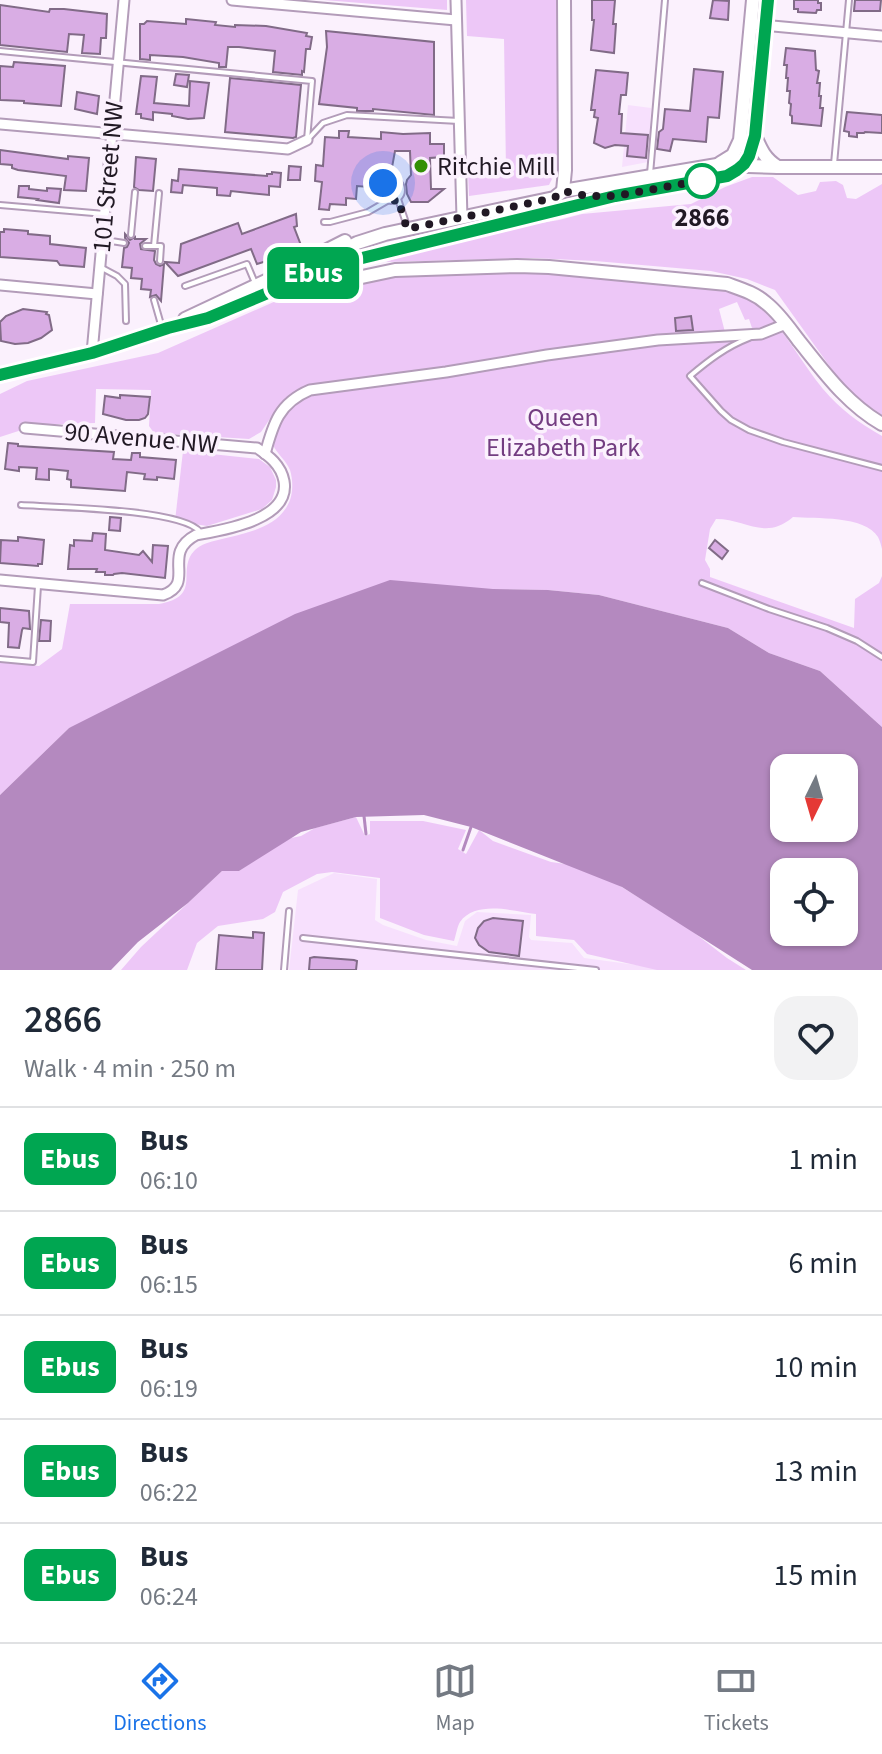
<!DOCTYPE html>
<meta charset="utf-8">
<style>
:root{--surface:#fff;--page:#f2f2f3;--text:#1f2937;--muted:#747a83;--line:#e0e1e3;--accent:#1a73e8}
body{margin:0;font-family:"Source Sans 3",sans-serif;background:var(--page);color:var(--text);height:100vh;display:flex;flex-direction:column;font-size:30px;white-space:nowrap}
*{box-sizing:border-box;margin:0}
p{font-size:26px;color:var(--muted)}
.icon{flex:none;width:44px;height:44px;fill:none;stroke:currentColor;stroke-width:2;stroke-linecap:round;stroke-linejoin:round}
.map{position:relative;height:970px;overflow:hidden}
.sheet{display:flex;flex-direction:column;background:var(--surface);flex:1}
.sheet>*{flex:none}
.badge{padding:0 16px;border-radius:12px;font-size:28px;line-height:52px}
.needle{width:52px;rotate:185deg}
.fabs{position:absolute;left:770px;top:754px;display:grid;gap:16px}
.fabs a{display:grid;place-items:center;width:88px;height:88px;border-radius:16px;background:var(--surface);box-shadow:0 2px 6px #0004;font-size:40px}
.you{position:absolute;width:40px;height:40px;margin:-20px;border:6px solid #fff;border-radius:50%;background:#1a73e8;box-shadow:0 0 0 12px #1a73e833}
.map>.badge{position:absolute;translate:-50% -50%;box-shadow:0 0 0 4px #fff}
.round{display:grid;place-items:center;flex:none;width:84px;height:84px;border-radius:24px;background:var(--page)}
.head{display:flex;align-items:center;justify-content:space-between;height:136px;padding:0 24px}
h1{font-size:38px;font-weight:600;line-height:60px}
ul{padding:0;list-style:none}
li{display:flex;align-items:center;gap:24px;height:104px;padding:0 24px;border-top:2px solid var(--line)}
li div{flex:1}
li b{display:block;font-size:30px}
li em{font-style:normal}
li .badge{min-width:88px;font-weight:700;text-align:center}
.dock{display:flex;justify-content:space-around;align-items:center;height:112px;border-top:2px solid var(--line);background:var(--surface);font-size:22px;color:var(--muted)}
.dock a{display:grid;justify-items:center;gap:4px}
.dock .active{color:var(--accent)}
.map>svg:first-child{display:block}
</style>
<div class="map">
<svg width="882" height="970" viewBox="0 0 882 970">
<rect width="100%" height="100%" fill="#fbf1fd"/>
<!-- built -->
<g fill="#f7e0fd">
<path d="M628,105L651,108L648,162L622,167Z"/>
<path d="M334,873L377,879L375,920L383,925L426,940L457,946L465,921L477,912L531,915L529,937L531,940L572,943L584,958L674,970H289L298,890Z"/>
</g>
<!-- green -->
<g fill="#edc7f7" fill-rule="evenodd">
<path d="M324,0H447V10Z"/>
<path d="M466,0H557V169L549,185L469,196L468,173L506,170L504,39L467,36Z"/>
<path d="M752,177H773L798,195L816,191L820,182L836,181L843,185L847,198L856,199L882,184V415L848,392L775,290L747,279L711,271L595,261L533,258L386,262L412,252L511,228L559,220L582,214L691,204L725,187Z"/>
<path d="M487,272H560L728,290C736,293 745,295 751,300C782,323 799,360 823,389C840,409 859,423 882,436V549C881,545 880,541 878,537C865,515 815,519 793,517C765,541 746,519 716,519L710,529L705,560L710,569V577L854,628L855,599L879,583L882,576V727L820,671L769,653L728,628L599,595L548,590L493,589L69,728L0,795V662L39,666L62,649L70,604H159C204,596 175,570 195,550C201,544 210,542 218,540C244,533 279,529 290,500C293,491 293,480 290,470C286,460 277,454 273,445L285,412L280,404L261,432L249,439L154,433L149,426L151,390L96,389L95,423L37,425L0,437V394L27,381L158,353L294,293L306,291L339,292L362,283L391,277ZM737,302L745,320L749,319L754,334L726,336L719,309Z"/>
<path d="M183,451L259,459L270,467L276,480V487L272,500L262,509L207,526L175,521Z"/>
<path d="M356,817L365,836L370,834V821H423L466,830L458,849L466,854L479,830L493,841L551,862L580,866L612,881L688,928L727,958L746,970H657L587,954L574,940L536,936V914C513,911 476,900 460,922C457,927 456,935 454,941L424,935L380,918V878L332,872L317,874L283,892L275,912L263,919L218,926L197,943L187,970H121L141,947L222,871H239L274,847L291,838L301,836L315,828Z"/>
</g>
<!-- water -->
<path fill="#b489bf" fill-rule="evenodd" d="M390,580L493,589L548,590L599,595L728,628L769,653L820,671L882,727V970H752L622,887L471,827L424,815L356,817L301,832L239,871H222L188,903L138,942L111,970H0V795L69,728L295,614ZM784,768H844V828H784ZM784,872H844V932H784Z"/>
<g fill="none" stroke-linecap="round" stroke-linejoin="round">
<!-- stream -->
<g stroke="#b489bf" stroke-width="3">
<path d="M364,816L366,834"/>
<path d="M463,850L471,827"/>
</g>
</g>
<!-- building -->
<g fill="#d9ade4" stroke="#816b87" stroke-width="2">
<path d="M592,0H615L613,24H616L614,53L591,50L594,20H592Z"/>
<path d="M713,0L729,1L728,20L710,18Z"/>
<path d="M794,0H818V3H821V10H817L816,13L798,12V9H794Z"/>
<path d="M855,0H881L880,11H854Z"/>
<path d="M0,5L49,12L50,9H64L107,14L106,38H101L100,54L82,53L84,35L69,34L67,52L0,45Z"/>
<path d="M186,19L216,22L215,25L235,27V25L266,26L307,33L306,36L312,37L310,49H306L304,72L302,71V75L273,72L275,51L239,47H228L226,67H219V63L183,57L150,55V60L140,59V24H144L147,21L186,24Z"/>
<path d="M326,31L434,42V115L373,109V111H357V108L319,104L327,47Z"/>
<path d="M786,48L815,51L816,70L819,71L817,83H820L819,96H821L820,108H823L821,126L792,123V116L790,115L791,104L789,103L790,91H787L788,78H786L787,65H784Z"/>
<path d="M14,62L65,66L61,106L24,103V101L0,100V66L13,67Z"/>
<path d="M694,69L723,72L719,118L708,117L706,142L673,139L670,151L657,149L659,132L663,129L665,109L690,111Z"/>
<path d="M596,70L628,73L626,95H621L619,114H622L621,133L648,135L646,158L627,156L628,146L615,145L605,148L594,143L598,118L594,117L595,110H591Z"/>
<path d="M176,74L189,75L187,87L174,85Z"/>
<path d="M141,76L157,77L154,103L189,106L190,81L209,83L204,118L188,119L172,116V114L153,112V120L141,118V114H136Z"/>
<path d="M230,78L301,85L296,137L293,138L225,132Z"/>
<path d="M77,92L99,96L97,114L75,109Z"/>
<path d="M847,112L882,115V133L865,132L864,133H857V137L849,136V132L844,131Z"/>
<path d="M339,131H349L348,137L381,139V132L403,134L430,133V144H444V157L430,158L431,189H444L428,202H411L407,194L406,184L407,180L411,175L410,151H395L391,173L379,172L378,180L370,179L369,187L357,186L356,199L346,198V205L330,204L329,210L319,209L322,182L315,181L316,165L323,166L325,137L339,138Z"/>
<path d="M0,150L68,159V156L89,158L86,191L64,190L66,176L18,170L12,168V165L0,164Z"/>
<path d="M136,157L156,159L153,191L139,190L134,187Z"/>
<path d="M289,166L301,167L300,180H288Z"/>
<path d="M179,169L267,176V174H272V172L281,173L280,187L269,186V195L231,191L230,196L217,195V188L183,185L182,193L171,192L172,180L178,181Z"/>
<path d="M19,186H29V189L47,191V188L61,189L59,203L37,200L38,199L18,197Z"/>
<path d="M296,214L297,226L294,227L302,248L273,259L257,264L251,249L178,276L165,262L179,263L181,244L238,223L242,234Z"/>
<path d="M4,229L28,231V234L50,236V244L86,248L84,267L60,265L57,261L0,257V232H4Z"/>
<path d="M125,234L130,240L135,237V239H146L140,244L141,249L155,251L154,260L156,264L160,266L164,264L161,301L156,295L150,297L151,290L141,289L142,279L131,278L132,268L122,267L124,248L127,247L129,243L125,238Z"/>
<path d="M23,309L47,312L46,314L49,315L52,330L41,338L28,343L15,344L1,341L0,322L6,316Z"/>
<path d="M691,316L693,330L676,331L675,318Z"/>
<path d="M120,395L150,397L148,414L145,418L139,420H126L103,414L105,396L120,398Z"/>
<path d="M8,443L18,444V446L114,452L113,459L131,460L132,453H140V457L176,460L174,479L157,477V480L144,479L145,474L127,472L125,491L71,487V480L67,479L68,471L49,469V480L36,479L37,468L19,467V471L5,469Z"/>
<path d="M110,517L121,518L120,531L109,530Z"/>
<path d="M93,533L106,534L105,550L139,555L143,551L152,562L153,545L168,546L165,578L122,573L114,574L113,575H105V572H96L97,569H68L70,545L74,546V540L92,541Z"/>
<path d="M18,537L44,540L42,564H38V566L0,563L1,540L18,541Z"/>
<path d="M715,540L728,551L722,559L709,548Z"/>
<path d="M0,608L29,611L30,629L23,628L22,630L19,648L8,647L9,623L0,622Z"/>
<path d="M41,620L51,621L50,641H39Z"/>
<path d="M493,918L523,921L519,956L489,952L479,945L475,938L478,928L484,921Z"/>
<path d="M253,932L264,933L262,970H216L219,935L253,938Z"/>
<path d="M314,957L354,960L357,961L356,970H309L310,958Z"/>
</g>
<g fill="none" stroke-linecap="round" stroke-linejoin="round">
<defs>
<g id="lane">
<path d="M0,51L312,81L307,140"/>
<path d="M309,138L323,123L347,115L459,121"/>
<path d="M834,164L849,0"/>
<path d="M650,174L665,0"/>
<circle cx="391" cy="190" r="11"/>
<path d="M398,199L407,226"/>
<path d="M0,205L105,214"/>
<path d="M324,222H330L368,212L387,201"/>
<path d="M131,235L135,192"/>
<path d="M105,240L124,243"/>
<path d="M145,246H161L160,261"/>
<path d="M154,246L159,193"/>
<path d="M102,268L117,276L125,284L126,321"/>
<path d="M185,286L247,264L255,283"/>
<path d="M154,300L162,328"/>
<path d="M749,338C726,347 709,360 690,376L721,411L731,420L749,430L783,442L882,468"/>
<path d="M21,505C54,507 184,509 200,532"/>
<path d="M702,583L769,609L827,628L857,641L882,657"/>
<path d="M0,659L33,662L38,586"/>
<path d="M303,938L596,970"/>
<path d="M284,970L289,911"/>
</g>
<g id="street">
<path d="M232,0L456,20"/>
<path d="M456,0L462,218"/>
<path d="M750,24L882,36"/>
<path d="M0,124L288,149L307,140"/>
<path d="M0,285L97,294"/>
<path d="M92,353L124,0"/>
<path d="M265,454C273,424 279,403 310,390L446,372L547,355L658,340L761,334L786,324"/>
<path d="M0,580L163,595C197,583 160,554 196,535C223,530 291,520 284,481C281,465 269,456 257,448L25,428"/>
</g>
<g id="secondary">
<path d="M755,136C761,150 765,159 778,167"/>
<path d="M720,163L733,155L740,140L753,0"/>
<path d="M563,191L565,170L564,0"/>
<path d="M330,267V262L337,253L357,243L385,234L554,198L563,191L717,165L778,167H882"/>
<path d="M294,285L333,286L343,281L395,270L517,266L549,267L727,284C741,289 755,293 766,303C779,313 789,328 799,341C824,372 847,404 882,424"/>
<path d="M185,319L266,281L345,241"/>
<path d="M0,375L92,353L168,328L208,318L330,267L346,262L615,196L727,176L737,170L744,164L749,156L755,136L768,0"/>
</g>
</defs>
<!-- lane casing -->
<use href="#lane" stroke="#b39cb9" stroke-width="8"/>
<!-- street casing -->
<use href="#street" stroke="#b39cb9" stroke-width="13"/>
<!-- secondary casing -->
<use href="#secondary" stroke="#b39cb9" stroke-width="16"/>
<!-- lane -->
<use href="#lane" stroke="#fff" stroke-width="4"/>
<!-- street -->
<use href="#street" stroke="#fff" stroke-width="9"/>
<!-- secondary -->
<use href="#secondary" stroke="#fff" stroke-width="12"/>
</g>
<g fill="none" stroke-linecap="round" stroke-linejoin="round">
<defs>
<path id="line" d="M0,375L92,353L168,328L208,318L330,267L346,262L615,196L727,176L737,170L744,164L749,156L755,136L768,0"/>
</defs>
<!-- line casing -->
<use href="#line" stroke="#fff" stroke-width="18"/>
<!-- line -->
<use href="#line" stroke="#00a651" stroke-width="12"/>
<!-- walk -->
<path stroke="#211924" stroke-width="8" stroke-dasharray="0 14.4" d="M383,183L380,190L382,196L391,202L398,199L407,229L554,198L563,191L587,196H615L710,179L702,181"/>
</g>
<!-- markers -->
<circle fill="#339004" stroke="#fbf1fd" stroke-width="3" cx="421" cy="166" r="8"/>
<circle fill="#fff" stroke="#00a651" stroke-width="4" cx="702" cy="181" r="16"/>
<g text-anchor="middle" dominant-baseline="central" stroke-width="7" stroke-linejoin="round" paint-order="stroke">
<!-- poi labels -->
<g font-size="26" fill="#211924" stroke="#fbf1fd" text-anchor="start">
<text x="437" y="166">Ritchie Mill</text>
</g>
<!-- street labels -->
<g font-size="26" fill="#211924" stroke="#fbf1fd">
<text transform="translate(108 177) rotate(-85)">101 Street NW</text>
<text transform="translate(141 438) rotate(5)">90 Avenue NW</text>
</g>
<!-- stop labels -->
<g font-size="26" font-weight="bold" fill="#211924" stroke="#fbf1fd">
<text x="702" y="217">2866</text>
</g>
<!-- park labels -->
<g font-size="26" fill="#733d81" stroke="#fbf1fd">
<text x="563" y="417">Queen<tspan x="563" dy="30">Elizabeth Park</tspan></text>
</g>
</g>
</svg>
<div class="fabs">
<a><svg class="needle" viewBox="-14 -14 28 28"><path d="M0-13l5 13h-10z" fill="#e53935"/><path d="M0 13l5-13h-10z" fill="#747a83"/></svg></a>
<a><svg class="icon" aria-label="locate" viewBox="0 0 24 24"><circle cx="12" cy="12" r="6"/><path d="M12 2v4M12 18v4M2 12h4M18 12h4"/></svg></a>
</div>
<div class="you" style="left:383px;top:183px"></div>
<b class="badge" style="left:313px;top:273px;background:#00a651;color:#fff">Ebus</b>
</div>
<section class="sheet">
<div class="head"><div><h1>2866</h1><p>Walk · 4 min · 250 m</p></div><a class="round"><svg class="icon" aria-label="heart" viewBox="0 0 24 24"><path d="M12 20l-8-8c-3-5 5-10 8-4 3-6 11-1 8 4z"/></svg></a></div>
<ul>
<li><span class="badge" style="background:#00a651;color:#fff">Ebus</span><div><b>Bus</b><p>06:10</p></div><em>1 min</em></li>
<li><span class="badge" style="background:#00a651;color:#fff">Ebus</span><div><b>Bus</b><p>06:15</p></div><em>6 min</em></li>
<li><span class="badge" style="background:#00a651;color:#fff">Ebus</span><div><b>Bus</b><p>06:19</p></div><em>10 min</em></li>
<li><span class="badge" style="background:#00a651;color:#fff">Ebus</span><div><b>Bus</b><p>06:22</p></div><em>13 min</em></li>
<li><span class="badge" style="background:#00a651;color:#fff">Ebus</span><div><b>Bus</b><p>06:24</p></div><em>15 min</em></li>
</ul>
</section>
<nav class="dock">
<a class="active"><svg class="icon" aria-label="directions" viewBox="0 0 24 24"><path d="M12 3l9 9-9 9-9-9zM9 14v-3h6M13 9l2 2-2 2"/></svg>Directions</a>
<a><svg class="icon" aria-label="map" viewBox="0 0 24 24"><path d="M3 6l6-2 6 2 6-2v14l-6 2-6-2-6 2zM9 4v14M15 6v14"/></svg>Map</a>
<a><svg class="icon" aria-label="tickets" viewBox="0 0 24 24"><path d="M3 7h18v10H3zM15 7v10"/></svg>Tickets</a>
</nav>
